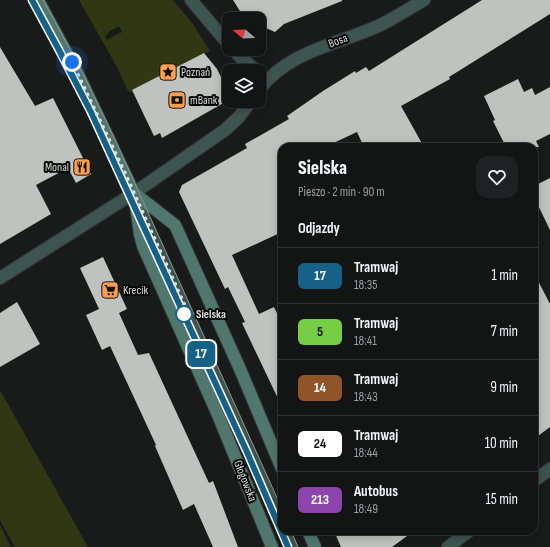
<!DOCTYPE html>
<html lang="pl">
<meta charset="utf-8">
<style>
:root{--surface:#131414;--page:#202122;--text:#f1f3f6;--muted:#9d9ea0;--line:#323334}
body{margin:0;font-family:"Sofia Sans Condensed",sans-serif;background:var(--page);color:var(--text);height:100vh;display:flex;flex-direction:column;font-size:15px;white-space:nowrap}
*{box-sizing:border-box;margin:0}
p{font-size:13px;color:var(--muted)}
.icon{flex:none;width:22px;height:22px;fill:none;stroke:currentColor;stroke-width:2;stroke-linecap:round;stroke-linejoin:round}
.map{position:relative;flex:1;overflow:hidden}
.panel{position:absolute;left:278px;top:143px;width:260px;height:392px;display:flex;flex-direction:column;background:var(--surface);border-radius:12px;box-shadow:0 2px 10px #0003,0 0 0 1px var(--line)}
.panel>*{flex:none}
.badge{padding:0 8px;border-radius:6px;font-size:14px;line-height:26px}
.needle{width:26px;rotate:289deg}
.tools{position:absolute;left:222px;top:12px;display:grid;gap:8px}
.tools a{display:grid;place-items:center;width:44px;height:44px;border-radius:8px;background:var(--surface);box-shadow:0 2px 10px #0003,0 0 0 1px var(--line);font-size:20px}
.you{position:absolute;width:20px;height:20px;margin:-10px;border:3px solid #fff;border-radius:50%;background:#1a73e8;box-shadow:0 0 0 6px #1a73e833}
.map>.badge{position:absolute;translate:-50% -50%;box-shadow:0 0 0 2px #fff}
h2{padding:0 20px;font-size:15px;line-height:36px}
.round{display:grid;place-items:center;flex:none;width:42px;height:42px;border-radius:12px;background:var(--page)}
.headline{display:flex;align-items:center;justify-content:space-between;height:68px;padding:0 20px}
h1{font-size:19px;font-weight:800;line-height:30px}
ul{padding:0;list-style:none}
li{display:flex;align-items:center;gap:12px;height:56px;padding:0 20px;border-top:1px solid var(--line)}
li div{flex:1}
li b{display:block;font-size:15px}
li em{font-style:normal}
li .badge{min-width:44px;font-weight:700;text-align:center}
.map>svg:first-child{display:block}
</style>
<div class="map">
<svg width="550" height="547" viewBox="0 0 550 547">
<rect width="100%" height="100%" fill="#191b1a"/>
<!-- green -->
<g fill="#313713" fill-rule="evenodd">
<path d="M79,0H173L193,24L210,51L130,92L128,91L117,67ZM119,26L122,32L107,40L105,36L110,31Z"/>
<path d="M0,390L88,547H15L0,520Z"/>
<path d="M0,525L11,547H0Z"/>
</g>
<!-- building -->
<g fill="#c0c2bf">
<path d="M233,0H342V1L284,24L275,32L259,25V19H245Z"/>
<path d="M482,0H550V14L449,77L450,79L401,106L424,147H364L357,132L325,147H282V232L232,255L259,314L274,307L282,324V407L242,323L245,322L228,287L225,289L179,192L182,185L247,148L245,144L289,119L287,116L323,91L355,71L356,73L366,67L369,71Z"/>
<path d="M0,47L35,106L53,98L91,174L76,183L68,168L36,185L51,214L0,244Z"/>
<path d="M204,53L217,69L227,89L222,91L227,101L162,138L160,133L154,136L132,90Z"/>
<path d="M518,79L524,92L532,88L535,95L550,87V134L536,141L539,147H506L493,121L495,120L484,96Z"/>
<path d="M550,178V230L534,197V186Z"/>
<path d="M103,257L127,309L119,313L138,355L149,353L209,483L213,481L238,547H213L194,504L183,510L155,446L156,445L110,346L102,350L86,315L99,309L80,268Z"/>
<path d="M534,273L550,304V427L534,439Z"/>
<path d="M17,302L40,344L0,367V313Z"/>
<path d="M334,531H414L392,547H341Z"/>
</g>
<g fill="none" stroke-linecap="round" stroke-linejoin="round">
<defs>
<g id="lane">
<path d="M138,202L282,521"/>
<path d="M286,531L293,547"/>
</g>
<g id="street">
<path d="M191,0L229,45"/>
<path d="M233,49L239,56L257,71"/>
<path d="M259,90C287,52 335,45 376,27C392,20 408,9 424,0"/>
<path d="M0,278L134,193L225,130L239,117L251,101"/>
<path d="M534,481L550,469"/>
<path d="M448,547L469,531"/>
</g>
<g id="secondary">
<path d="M38,0L79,76L134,193L140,235L143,246L218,415L272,547"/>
<path d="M134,193L175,225L240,369L282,469"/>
<path d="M308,531L315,547"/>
</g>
</defs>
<!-- lane casing -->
<use href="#lane" stroke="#343635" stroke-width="11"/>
<!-- street casing -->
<use href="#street" stroke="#343635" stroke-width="14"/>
<!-- secondary casing -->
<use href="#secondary" stroke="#343635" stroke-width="14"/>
<!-- lane -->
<use href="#lane" stroke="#3d554f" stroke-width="9"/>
<!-- street -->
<use href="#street" stroke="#3d554f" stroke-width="12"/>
<!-- secondary -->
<use href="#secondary" stroke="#4f776d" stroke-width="12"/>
<!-- tram -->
<g stroke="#939594" stroke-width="1">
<path d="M32,0L59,50L91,112L247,452L288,547"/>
<path d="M43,0L78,64L113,135L282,509"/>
<path d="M291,531L298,547"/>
</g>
</g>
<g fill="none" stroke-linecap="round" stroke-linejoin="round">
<defs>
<path id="line" d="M32,0L59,50L91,112L247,452L288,547"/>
</defs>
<!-- line casing -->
<use href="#line" stroke="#fff" stroke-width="9"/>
<!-- line -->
<use href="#line" stroke="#166187" stroke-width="6"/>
<!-- walk -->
<path stroke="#dcdedd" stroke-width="4" stroke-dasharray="0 7.2" d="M72,62L125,173L185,306L184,314"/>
</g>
<!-- icons -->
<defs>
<symbol id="sight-square" viewBox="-11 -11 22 22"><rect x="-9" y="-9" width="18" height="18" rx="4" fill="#fb9e51" stroke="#050606"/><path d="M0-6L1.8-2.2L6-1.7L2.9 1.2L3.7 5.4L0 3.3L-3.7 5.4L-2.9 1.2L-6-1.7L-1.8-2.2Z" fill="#111"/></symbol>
<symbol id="bank-square" viewBox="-11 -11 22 22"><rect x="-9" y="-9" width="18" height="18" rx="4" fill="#fb9e51" stroke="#050606"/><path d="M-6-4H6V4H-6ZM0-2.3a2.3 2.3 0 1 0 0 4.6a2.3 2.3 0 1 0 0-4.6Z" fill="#111"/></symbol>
<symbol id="restaurant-square" viewBox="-11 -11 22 22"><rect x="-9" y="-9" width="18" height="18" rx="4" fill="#fb9e51" stroke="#050606"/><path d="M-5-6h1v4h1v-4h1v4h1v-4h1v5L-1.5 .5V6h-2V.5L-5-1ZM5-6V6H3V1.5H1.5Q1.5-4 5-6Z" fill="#111"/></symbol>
<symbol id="supermarket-square" viewBox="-11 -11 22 22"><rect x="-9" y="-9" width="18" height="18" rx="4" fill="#fb9e51" stroke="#050606"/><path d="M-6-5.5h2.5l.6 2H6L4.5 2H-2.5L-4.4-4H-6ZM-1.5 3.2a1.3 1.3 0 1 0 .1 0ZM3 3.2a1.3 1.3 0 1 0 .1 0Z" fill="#111"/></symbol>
</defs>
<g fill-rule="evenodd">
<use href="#sight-square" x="158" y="62" width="20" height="20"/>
<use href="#bank-square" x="167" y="90" width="20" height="20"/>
<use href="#restaurant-square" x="72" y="157" width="20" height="20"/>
<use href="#supermarket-square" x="100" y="280" width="20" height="20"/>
</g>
<!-- markers -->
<circle fill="#fff" stroke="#166187" stroke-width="2" cx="184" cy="314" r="8"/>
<g text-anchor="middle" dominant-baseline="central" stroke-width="4" stroke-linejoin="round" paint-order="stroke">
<!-- street labels -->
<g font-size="12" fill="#dcdedd" stroke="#050606">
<text transform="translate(338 41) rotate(-21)">Bosa</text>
<text transform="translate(245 481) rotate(68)">Głogowska</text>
</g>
<!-- poi labels -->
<g font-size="12" fill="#dcdedd" stroke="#050606" text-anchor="start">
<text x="181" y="72">Poznań</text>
<text x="190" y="100">mBank</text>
<text x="69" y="167" text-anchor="end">Monal</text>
<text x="123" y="290">Krecik</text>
</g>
<!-- stop labels -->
<g font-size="12" font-weight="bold" fill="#dcdedd" stroke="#050606" text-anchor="start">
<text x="196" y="314">Sielska</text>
</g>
</g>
</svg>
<div class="tools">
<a><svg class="needle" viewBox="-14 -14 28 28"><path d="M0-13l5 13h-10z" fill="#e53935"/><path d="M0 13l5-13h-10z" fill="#9d9ea0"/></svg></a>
<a><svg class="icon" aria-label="layers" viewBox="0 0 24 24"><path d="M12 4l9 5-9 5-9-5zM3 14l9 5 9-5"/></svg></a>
</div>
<div class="you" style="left:72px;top:62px"></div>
<b class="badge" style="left:201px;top:354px;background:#166187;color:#fff">17</b>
<section class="panel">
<div class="headline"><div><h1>Sielska</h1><p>Pieszo · 2 min · 90 m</p></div><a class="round"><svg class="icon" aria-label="heart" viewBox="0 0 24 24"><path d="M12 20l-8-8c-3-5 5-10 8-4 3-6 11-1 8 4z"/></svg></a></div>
<h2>Odjazdy</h2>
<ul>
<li><span class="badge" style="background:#166187;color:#fff">17</span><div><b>Tramwaj</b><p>18:35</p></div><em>1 min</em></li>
<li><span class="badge" style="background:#76ce47;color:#111">5</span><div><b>Tramwaj</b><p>18:41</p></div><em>7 min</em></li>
<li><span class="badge" style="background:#915429;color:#fff">14</span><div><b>Tramwaj</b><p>18:43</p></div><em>9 min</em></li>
<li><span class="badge" style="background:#fff;color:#111">24</span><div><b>Tramwaj</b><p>18:44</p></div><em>10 min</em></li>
<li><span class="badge" style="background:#8e44ad;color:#fff">213</span><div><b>Autobus</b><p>18:49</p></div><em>15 min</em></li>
</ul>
</section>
</div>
